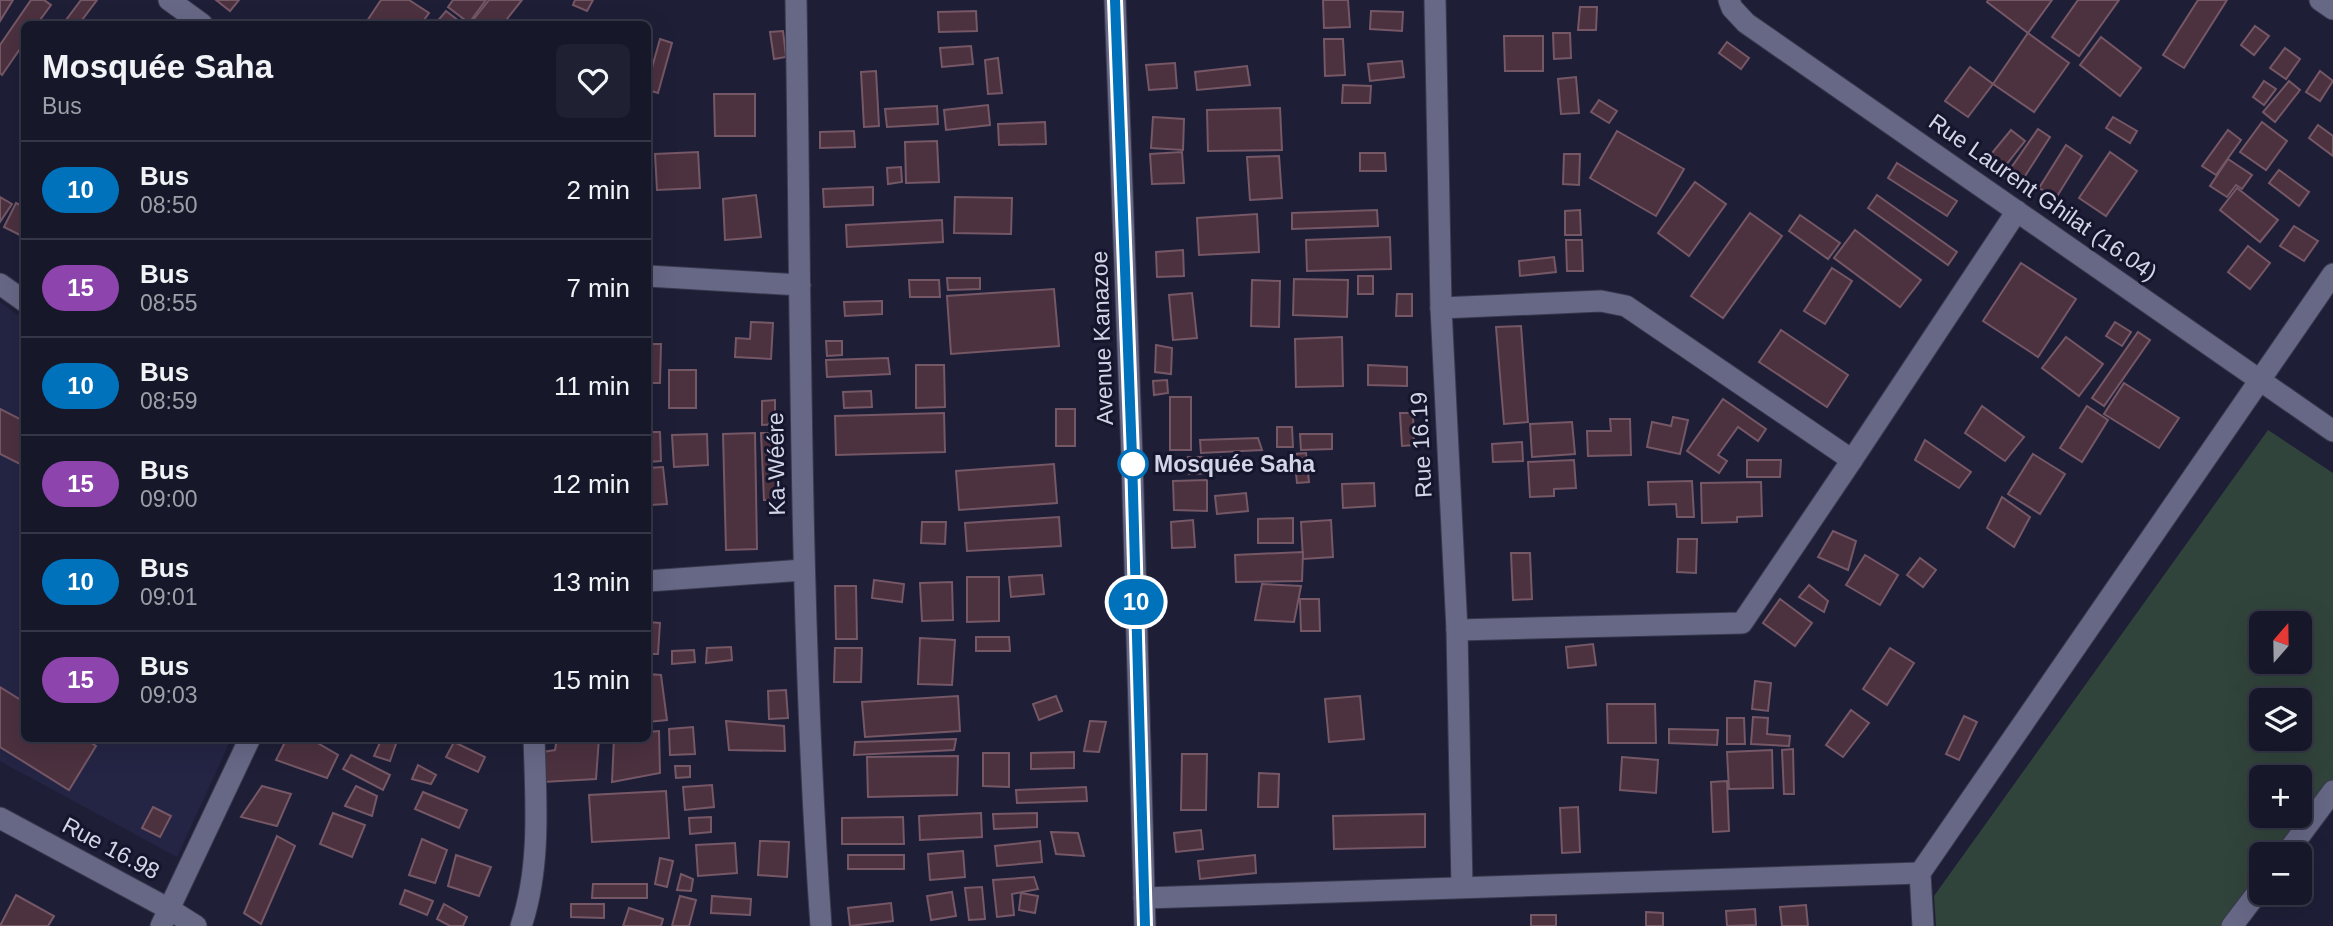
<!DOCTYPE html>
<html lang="fr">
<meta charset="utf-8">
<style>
:root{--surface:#161729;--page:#1f2031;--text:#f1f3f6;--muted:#9e9fa8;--line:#353646}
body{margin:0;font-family:Arial,sans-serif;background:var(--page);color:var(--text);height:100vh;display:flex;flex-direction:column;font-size:26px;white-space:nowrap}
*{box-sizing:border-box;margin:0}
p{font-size:23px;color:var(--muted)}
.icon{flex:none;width:38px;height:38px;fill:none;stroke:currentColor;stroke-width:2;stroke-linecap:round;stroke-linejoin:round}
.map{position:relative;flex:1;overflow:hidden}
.side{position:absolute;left:21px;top:21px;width:630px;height:721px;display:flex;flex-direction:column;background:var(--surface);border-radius:10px;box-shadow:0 7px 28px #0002,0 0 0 2px var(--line)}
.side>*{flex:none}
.badge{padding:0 14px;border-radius:23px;font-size:24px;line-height:46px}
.needle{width:46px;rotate:20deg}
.fabs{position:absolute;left:2249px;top:611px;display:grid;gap:14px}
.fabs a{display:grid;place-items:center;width:63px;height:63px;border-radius:10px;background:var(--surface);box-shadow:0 7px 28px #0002,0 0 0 2px var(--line);font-size:35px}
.map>.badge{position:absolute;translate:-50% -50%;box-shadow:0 0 0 4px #fff}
.round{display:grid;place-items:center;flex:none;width:74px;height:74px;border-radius:10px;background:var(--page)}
.headline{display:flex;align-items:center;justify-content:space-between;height:119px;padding:0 21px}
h1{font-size:33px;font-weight:800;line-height:52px}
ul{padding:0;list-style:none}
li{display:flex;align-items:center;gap:21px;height:98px;padding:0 21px;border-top:2px solid var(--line)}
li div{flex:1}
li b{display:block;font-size:26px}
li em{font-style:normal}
li .badge{min-width:77px;font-weight:700;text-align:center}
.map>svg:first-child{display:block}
</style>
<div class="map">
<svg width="2333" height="926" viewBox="0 0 2333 926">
<rect width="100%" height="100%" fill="#1e1f37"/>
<!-- built -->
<path fill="#242544" d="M0,302L24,320V738L231,739L177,857L0,761Z"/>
<!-- green -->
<path fill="#31443b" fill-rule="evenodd" d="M2268,430L2333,473V798L2292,854H2261V892L2239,926H1936L1934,896ZM2261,623H2300V662H2261ZM2261,700H2300V738H2261ZM2261,777H2300V816H2261Z"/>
<!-- building -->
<g fill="#4c313f" stroke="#755766" stroke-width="2">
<path d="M0,0H13L0,21Z"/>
<path d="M31,0H44L51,5L37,24H24V43L2,75L0,73V45Z"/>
<path d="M81,0H97L79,24H63Z"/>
<path d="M216,0H239L230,11Z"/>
<path d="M381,0H409L429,13L421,24H365Z"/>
<path d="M453,0H486L469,23L448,7Z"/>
<path d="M489,0H522L503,24H470Z"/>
<path d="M575,0H593L587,11L573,5Z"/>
<path d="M1323,0H1348L1350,27L1324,28Z"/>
<path d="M1988,0H2052L2028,33L1987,2Z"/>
<path d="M2078,0H2119L2079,56L2052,37Z"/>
<path d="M2198,0H2227L2184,68L2163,55Z"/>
<path d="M1580,7H1597L1596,30H1578Z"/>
<path d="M446,11L463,24H435Z"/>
<path d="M976,11L977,31L939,32L938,12Z"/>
<path d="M1371,11L1403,12L1402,31L1370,29Z"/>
<path d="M2255,26L2269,36L2254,55L2241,45Z"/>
<path d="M783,31L786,57L774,59L770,32Z"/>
<path d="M1553,33H1570L1571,58L1554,59Z"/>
<path d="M2028,33L2069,63L2034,112L1993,84Z"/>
<path d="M1504,36H1543V71H1505Z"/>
<path d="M2101,37L2141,68L2120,96L2080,65Z"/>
<path d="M660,39L672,43L658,93L648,90V82Z"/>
<path d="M1324,39H1343L1345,75L1325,76Z"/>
<path d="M1727,42L1749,58L1741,69L1719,53Z"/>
<path d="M971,46L973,64L942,67L940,48Z"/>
<path d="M2285,48L2300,59L2286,79L2270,68Z"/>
<path d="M998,58L1002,93L988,94L985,60Z"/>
<path d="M1402,61L1404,77L1370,81L1368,64Z"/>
<path d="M1175,63L1177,88L1149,90L1146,65Z"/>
<path d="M1247,66L1250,85L1197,90L1195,72Z"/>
<path d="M1970,67L1993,84L1968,117L1945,101Z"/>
<path d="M876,71L879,126L864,127L861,72Z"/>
<path d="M2320,71L2333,81L2320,101L2306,92Z"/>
<path d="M1576,77L1579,113L1561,114L1558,79Z"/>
<path d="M2264,81L2276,89L2264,105L2253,97Z"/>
<path d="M2289,81L2300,90L2275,122L2263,112Z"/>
<path d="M1343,85L1371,86L1370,103H1342Z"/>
<path d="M714,94H755V136H715Z"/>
<path d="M1599,100L1617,111L1609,123L1591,112Z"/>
<path d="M988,105L990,125L946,130L944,110Z"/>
<path d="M937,106L938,124L887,127L885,109Z"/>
<path d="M1280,108L1282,150L1208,151L1207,110Z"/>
<path d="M1153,117L1184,119L1183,150L1151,148Z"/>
<path d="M2113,117L2137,131L2130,143L2106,128Z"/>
<path d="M1045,122L1046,144L999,145L998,124Z"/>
<path d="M2262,122L2287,141L2266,170L2240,152Z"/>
<path d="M2318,125L2333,136V156L2309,138Z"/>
<path d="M2038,129L2050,137L2018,187L2004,178Z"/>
<path d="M2011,130L2025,141L2002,170L1987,159Z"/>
<path d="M2228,130L2241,140L2216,175L2202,166Z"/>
<path d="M854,131L855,147L820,148V132Z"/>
<path d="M1617,131L1684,169L1656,216L1590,178Z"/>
<path d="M937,141L939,182L906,183L905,142Z"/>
<path d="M2066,145L2082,156L2056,198L2039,188Z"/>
<path d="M698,152L700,188L657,190L655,154Z"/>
<path d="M1182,152L1184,183L1152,184L1150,154Z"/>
<path d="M2110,152L2137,171L2106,216L2079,198Z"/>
<path d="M1360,153H1385L1386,171H1360Z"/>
<path d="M1564,154H1580L1579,185L1563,184Z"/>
<path d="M1279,156L1282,198L1250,200L1247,157Z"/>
<path d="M2228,159L2252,175L2242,189L2236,185L2227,197L2210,186Z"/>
<path d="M1897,163L1957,201L1947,216L1888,178Z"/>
<path d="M901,167L902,182L888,184L887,168Z"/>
<path d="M2279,170L2309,192L2299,206L2269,183Z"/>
<path d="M1695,182L1726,204L1689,256L1658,233Z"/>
<path d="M873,187V205L824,207L823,189Z"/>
<path d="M2237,188L2278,220L2260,242L2220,210Z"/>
<path d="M756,195L761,237L725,240L723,199Z"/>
<path d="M1877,195L1957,252L1948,265L1868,208Z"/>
<path d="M0,197L12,204L0,222Z"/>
<path d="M955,197L1012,198L1011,234L954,233Z"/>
<path d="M16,203L24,207V225L20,235L4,227Z"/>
<path d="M1377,210L1378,226L1292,229V213Z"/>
<path d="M1580,210L1581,235H1565V211Z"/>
<path d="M1750,213L1782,236L1723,318L1691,296Z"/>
<path d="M1257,214L1259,252L1199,255L1197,218Z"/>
<path d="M1800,215L1840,243L1828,259L1789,231Z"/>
<path d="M942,220L943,242L847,247L846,225Z"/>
<path d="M2294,226L2318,241L2304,261L2280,246Z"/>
<path d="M1855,230L1921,280L1900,307L1834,258Z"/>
<path d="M1390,237L1391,269L1307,271L1306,240Z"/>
<path d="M1566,240H1582L1583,271H1567Z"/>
<path d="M2248,246L2270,263L2250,289L2228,272Z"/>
<path d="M1183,250L1184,276L1157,277L1156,252Z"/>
<path d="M1554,257L1556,272L1520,276L1519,261Z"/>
<path d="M2021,263L2076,299L2038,357L1983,321Z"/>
<path d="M1832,268L1852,281L1825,324L1804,311Z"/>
<rect x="1358" y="276" width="15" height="18"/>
<path d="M947,278H980V289L948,290Z"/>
<path d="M1294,279L1348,280L1347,317L1293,315Z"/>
<path d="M909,280H939L940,297H910Z"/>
<path d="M1252,280L1280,281L1279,327L1251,326Z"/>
<path d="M1054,289L1059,346L951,354L947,296Z"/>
<path d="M1192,293L1197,338L1173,340L1169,295Z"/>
<path d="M1397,294H1412V316H1396Z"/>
<path d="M882,301V314L845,316L844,302Z"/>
<path d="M751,322L773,323L771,359L735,357L736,338L750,339Z"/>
<path d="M2115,322L2131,332L2122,346L2106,336Z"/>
<path d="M1521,326L1528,422L1504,424L1496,327Z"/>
<path d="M1781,330L1848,375L1827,407L1759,362Z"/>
<path d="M2138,332L2150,340L2104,406L2092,398Z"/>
<path d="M1342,337L1343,386L1296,387L1295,339Z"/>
<path d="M2066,337L2103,364L2079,396L2042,368Z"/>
<path d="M826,341H842V355L827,356Z"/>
<path d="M648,344H661L660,383H648Z"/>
<path d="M1156,345L1172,348L1171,374L1155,372Z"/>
<path d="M888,358L890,374L827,377L826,360Z"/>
<path d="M916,365H944L945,407L916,408Z"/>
<path d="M1368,365L1407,367V386L1368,385Z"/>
<rect x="669" y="370" width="27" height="38"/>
<path d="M1167,380L1168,393L1154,395L1153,381Z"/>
<path d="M2124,383L2179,418L2159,448L2104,414Z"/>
<path d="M871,391L872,407L844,408L843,392Z"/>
<rect x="1170" y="397" width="21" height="53"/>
<path d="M1723,399L1766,429L1758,441L1738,427L1718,455L1727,461L1719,473L1687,451Z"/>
<path d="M775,400V424L762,425V401Z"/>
<path d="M1982,406L2024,437L2005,461L1965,433Z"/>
<path d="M2087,406L2108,420L2082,462L2060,448Z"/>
<path d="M0,409L24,421V466L0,454Z"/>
<rect x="1056" y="409" width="19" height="37"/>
<path d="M944,413L945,452L836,455L835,416Z"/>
<path d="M1400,413H1413L1414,445L1402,446Z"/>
<path d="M1673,417L1688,420L1680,454L1647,447L1652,422L1671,426Z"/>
<path d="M1610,419H1630L1631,455L1588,456L1587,431H1611Z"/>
<path d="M1572,422L1575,454L1532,457L1530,424Z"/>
<path d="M1277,427H1292L1293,447H1277Z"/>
<path d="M648,432H660L661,461L648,462Z"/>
<path d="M755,433L757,549L726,550L723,434Z"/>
<path d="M761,433H778L780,500H764Z"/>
<path d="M707,434L708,465L674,467L672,435Z"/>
<path d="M1300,434H1332V449L1301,450Z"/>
<path d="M1258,438L1262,450L1201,453L1200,440Z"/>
<path d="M1925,440L1971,472L1959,488L1915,460Z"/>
<path d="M1522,442L1523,461L1493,462L1492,444Z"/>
<path d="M1306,453L1309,482L1297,483L1294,454Z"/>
<path d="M2033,454L2065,474L2040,514L2008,494Z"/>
<path d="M1188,457H1221V473L1189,474Z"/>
<path d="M1574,460L1576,488L1554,489V496L1530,497L1528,462Z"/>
<path d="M1747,460H1781L1780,477H1747Z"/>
<path d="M1054,464L1057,503L959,510L956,471Z"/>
<path d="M663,467L667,504L650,505L648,468Z"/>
<path d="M1207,480V511L1174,510L1173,481Z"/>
<path d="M1692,481L1694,517H1677L1676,504L1649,505L1648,482Z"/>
<path d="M1761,482L1762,516L1737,517V522L1702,523L1701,483Z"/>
<path d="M1374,483L1375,506L1343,508L1342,484Z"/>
<path d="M1246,493L1248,511L1217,514L1215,496Z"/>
<path d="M2002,497L2030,517L2014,547L1987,528Z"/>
<path d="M1059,517L1061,546L967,551L965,523Z"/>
<path d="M1293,518V543H1258V519Z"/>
<path d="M1193,520L1195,547L1172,548L1171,522Z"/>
<path d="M1331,520L1333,557L1303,559L1301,522Z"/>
<path d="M922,522H946L945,544L921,543Z"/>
<path d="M1833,531L1856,541L1848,570L1818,557Z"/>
<path d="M1678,539H1697L1696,573L1677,572Z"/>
<path d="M1303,552L1302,581L1236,582L1235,555Z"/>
<path d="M1511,553H1530L1532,599L1513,600Z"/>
<path d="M1865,555L1898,575L1880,605L1846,585Z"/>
<path d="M1920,558L1936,570L1923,587L1907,575Z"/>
<path d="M1042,575L1044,594L1011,597L1009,577Z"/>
<path d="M967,577H999V621L967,622Z"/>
<path d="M874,580L904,584L902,602L872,598Z"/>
<path d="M952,582L953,620L922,621L920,583Z"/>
<path d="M1262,584L1301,586L1294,622L1255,620Z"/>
<path d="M1809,585L1828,601L1824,612L1799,597Z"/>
<path d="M835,586H856L857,639H836Z"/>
<path d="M1300,599H1319L1320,631H1301Z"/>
<path d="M1780,599L1812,623L1795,646L1763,623Z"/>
<path d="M648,622L660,623L658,654H648Z"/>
<path d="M976,637H1009L1010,651H976Z"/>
<path d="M920,638L955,640L952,685L918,684Z"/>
<path d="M1593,644L1596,665L1568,668L1566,647Z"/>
<path d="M731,647L732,660L706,663L707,648Z"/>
<path d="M835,648H862L861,682H834Z"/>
<path d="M1890,648L1914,663L1887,705L1863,689Z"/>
<path d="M694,650L695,662L672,664V651Z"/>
<path d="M648,674L661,675L667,720L648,722Z"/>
<path d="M1755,681L1771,683L1768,711L1752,709Z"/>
<path d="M0,687L24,702V738H84L96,746L69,790L0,747Z"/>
<path d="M786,690L788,718L769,719L768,691Z"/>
<path d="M958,696L960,731L865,737L862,702Z"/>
<path d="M1056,696L1062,711L1039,720L1033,704Z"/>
<path d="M1360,696L1364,739L1329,742L1325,699Z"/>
<path d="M1607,704H1655L1656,743H1608Z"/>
<path d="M1851,710L1869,723L1843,757L1826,745Z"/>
<path d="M1964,716L1977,722L1959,760L1946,754Z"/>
<path d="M1753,717L1768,718L1767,734L1790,736L1789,746L1751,744Z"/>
<path d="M1727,718H1744L1745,744H1727Z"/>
<path d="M726,721L784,726L785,751L729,750Z"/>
<path d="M1090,721L1106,722L1099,752L1084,751Z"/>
<path d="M693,727L695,754L670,755L669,729Z"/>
<path d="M1669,729L1718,730L1717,745L1669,743Z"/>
<path d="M659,731L660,773L612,782L614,738H648V732Z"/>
<path d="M287,738H309L338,755L327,778L276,760Z"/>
<path d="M382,738H398L390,761L374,756Z"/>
<path d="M557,738H599L596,779L543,782L542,752L555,750Z"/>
<path d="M956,739L954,750L854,755L855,742Z"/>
<path d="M454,742L485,757L478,772L446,757Z"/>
<path d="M1793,749L1794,794H1784L1782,750Z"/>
<path d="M1772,750L1773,788L1729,789L1727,752Z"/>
<path d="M1074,752V768L1031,769V753Z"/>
<path d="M983,753H1009V787L983,786Z"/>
<path d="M1182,754H1207L1206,810H1181Z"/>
<path d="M351,755L390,775L383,790L343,769Z"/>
<path d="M958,756L957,795L868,797L867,757Z"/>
<path d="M1622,757L1658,760L1656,793L1620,790Z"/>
<path d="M418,765L436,775L431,784L412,779Z"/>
<path d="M675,766H690V777L676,778Z"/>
<path d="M1259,773L1279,774L1278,807H1258Z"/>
<path d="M1727,781L1729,831L1713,832L1711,782Z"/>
<path d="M712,785L714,807L685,810L683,787Z"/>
<path d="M262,786L291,794L277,826L241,817Z"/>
<path d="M356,786L377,796L372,816L345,806Z"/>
<path d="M1086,787L1087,801L1017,803L1016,790Z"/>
<path d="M666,791L669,838L592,842L589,795Z"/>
<path d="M423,792L467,810L459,828L415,809Z"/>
<path d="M153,807L171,816L160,837L142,828Z"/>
<path d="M1578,807L1580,852L1562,853L1560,808Z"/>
<path d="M333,813L365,825L352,857L320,844Z"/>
<path d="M981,813L982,837L920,840L919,816Z"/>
<path d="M1037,813V827L994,829L993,814Z"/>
<path d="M1425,814V847L1334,849L1333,816Z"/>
<path d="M711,817V832L690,834L689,818Z"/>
<path d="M903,817L904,844H842V818Z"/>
<path d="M1201,830L1203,849L1176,852L1174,833Z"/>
<path d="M1051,832L1078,833L1084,856L1056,854Z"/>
<path d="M277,836L295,846L261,924L244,913Z"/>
<path d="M422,839L447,850L435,883L409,875Z"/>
<path d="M760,841L789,842L787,877L758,875Z"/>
<path d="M1040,841L1042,862L997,866L995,846Z"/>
<path d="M735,843L737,873L698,876L696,845Z"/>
<path d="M963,851L965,877L930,880L928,854Z"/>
<path d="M456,855L491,867L479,896L448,886Z"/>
<rect x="848" y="855" width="56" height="14"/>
<path d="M1255,855L1256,873L1200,879L1198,861Z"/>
<path d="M660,858L673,861L667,887L655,884Z"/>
<path d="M681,874L693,879L691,891L677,890Z"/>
<path d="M1034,877L1038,889L1012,894L1014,915L997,917L993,880Z"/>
<path d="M593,884H647V898H592Z"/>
<path d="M982,887L985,919L969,920L965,888Z"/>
<path d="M405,890L433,901L427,915L400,904Z"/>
<path d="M952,892L956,916L931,920L927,896Z"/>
<path d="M1021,893L1038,896L1035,913L1019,910Z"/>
<path d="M16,895L54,916L48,926H0Z"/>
<path d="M680,896L696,900L689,926H672Z"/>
<path d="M712,896L751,899L750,915L711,913Z"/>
<path d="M891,903L893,921L850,926L848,908Z"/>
<path d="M444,904L467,917L463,926H450L437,919Z"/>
<path d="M571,904H604V918L571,917Z"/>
<path d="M1806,905L1808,926H1782L1780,907Z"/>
<path d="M629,908L663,919L661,926H623Z"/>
<path d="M1755,909L1756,925L1727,926L1726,911Z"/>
<path d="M1646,912L1663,913V926H1646Z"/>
<rect x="1531" y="915" width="25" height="11"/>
</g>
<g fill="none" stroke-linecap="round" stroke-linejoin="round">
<defs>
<g id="minor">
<path d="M169,0L202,24"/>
<path d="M796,0C801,309 799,618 821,926"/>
<path d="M1115,0L1132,457L1145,926"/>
<path d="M1435,0L1441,308L1457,630L1462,887"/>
<path d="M1729,0L1732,8L1746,23L2333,431"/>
<path d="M2320,0L2333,9"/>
<path d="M648,276L800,285"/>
<path d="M0,284L24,301"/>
<path d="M1441,308L1601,301L1626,306L1852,460"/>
<path d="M648,581L803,570"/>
<path d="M1457,630L1742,623L1852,460L2017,211"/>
<path d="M0,818L169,909L196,926"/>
<path d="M2286,854L2333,791"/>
<path d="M1144,898L1920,873"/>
<path d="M161,926L250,738"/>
<path d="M521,926C541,867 536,800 534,738"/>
<path d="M1923,926L1920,873L2333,274"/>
<path d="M2232,926L2261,888"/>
</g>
</defs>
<!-- minor casing -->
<use href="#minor" stroke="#39394e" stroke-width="23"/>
<!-- minor -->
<use href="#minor" stroke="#666886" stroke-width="21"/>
</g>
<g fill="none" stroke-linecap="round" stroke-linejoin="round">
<defs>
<path id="line" d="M1115,0L1132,457L1145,926"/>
</defs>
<!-- line casing -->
<use href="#line" stroke="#fff" stroke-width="16"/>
<!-- line -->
<use href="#line" stroke="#0072bc" stroke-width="10"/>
</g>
<!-- markers -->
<circle fill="#fff" stroke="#0072bc" stroke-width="3.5" cx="1133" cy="464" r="14"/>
<g text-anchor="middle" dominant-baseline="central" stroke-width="6" stroke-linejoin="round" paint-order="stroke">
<!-- street labels -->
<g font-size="23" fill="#d3d5e6" stroke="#15152d">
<text transform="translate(2043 197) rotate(35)">Rue Laurent Ghilat (16.04)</text>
<text transform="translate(1102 338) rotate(-92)">Avenue Kanazoe</text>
<text transform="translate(1421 445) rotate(-93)">Rue 16.19</text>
<text transform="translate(776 464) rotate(-91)">Ka-Wéére</text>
<text transform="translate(111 848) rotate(28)">Rue 16.98</text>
</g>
<!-- stop labels -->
<g font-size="23" font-weight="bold" fill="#d3d5e6" stroke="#15152d" text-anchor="start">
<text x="1154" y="464">Mosquée Saha</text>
</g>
</g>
</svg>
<div class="fabs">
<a><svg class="needle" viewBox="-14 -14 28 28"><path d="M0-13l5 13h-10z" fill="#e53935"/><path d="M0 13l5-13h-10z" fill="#9e9fa8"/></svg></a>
<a><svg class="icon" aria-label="layers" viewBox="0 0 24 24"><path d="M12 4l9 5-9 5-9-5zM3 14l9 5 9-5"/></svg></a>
<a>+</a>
<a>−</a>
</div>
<b class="badge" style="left:1136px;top:602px;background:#0072bc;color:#fff">10</b>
<section class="side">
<div class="headline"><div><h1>Mosquée Saha</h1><p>Bus</p></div><a class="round"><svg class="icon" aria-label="heart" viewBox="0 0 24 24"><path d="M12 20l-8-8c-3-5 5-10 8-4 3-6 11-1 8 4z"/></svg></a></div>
<ul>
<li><span class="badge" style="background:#0072bc;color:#fff">10</span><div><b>Bus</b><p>08:50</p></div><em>2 min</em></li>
<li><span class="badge" style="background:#8e44ad;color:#fff">15</span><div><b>Bus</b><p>08:55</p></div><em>7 min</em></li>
<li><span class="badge" style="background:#0072bc;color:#fff">10</span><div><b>Bus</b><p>08:59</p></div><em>11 min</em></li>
<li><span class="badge" style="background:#8e44ad;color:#fff">15</span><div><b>Bus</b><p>09:00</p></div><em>12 min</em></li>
<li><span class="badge" style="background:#0072bc;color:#fff">10</span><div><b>Bus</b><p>09:01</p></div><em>13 min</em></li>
<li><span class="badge" style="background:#8e44ad;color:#fff">15</span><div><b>Bus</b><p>09:03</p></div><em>15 min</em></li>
</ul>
</section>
</div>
